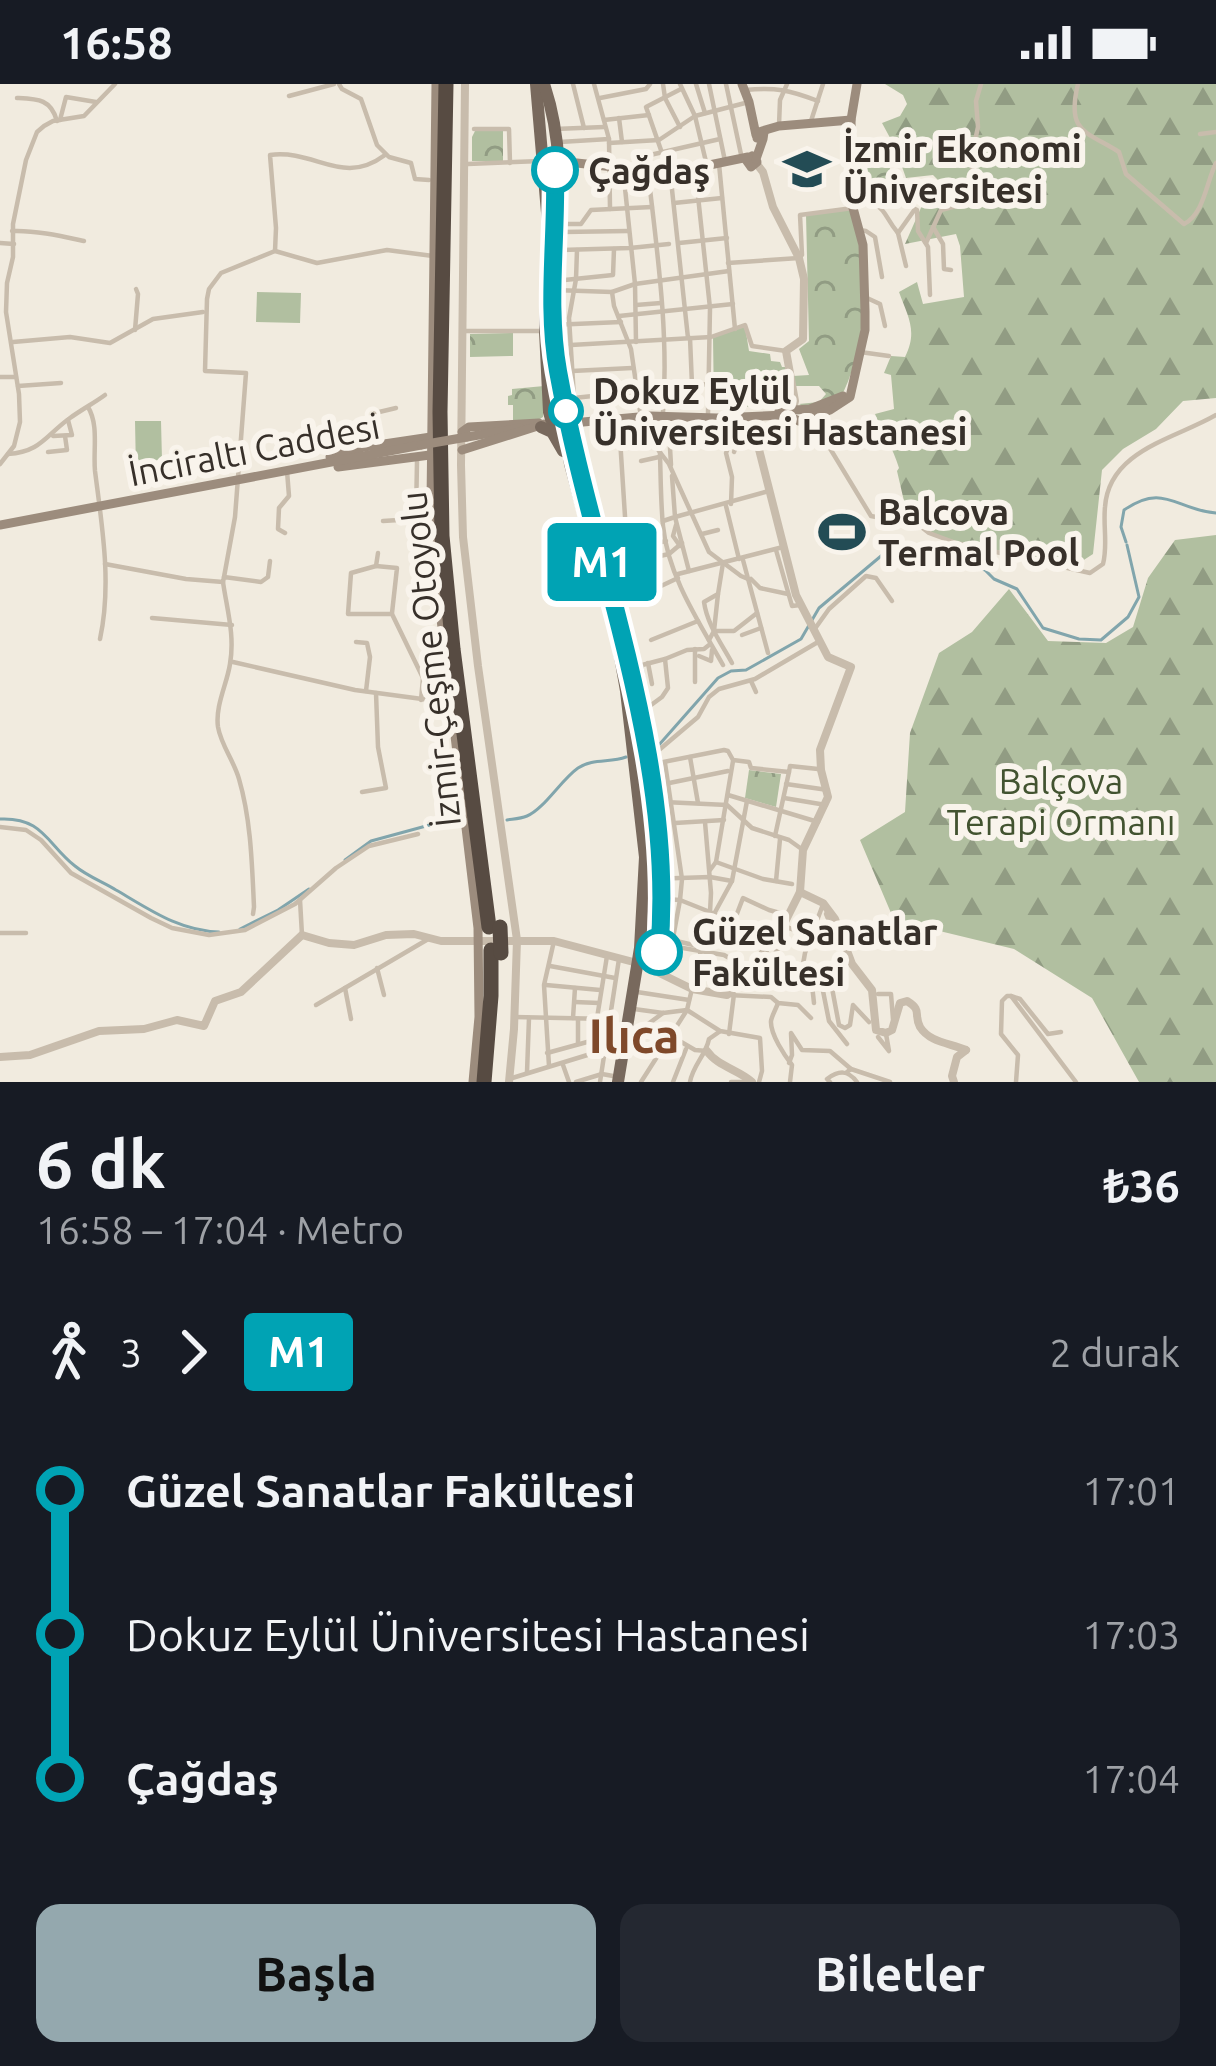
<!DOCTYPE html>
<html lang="tr">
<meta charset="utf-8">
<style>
:root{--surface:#171b24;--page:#242831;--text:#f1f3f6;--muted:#9ea1a6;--accent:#94a8ae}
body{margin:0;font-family:Ubuntu,sans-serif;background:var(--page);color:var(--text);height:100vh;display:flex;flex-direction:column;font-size:45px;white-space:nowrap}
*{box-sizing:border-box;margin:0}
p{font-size:39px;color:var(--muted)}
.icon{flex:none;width:66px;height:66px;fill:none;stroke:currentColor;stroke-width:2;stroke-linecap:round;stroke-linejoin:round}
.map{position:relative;height:998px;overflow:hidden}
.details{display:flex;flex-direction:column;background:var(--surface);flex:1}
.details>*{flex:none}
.badge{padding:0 24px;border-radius:9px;font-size:42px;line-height:78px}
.map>.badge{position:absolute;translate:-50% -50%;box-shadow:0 0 0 6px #fff}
.legs{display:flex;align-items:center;gap:18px;height:132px;padding:0 36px;font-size:39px}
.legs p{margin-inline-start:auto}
.head{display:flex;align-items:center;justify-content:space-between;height:204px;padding:0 36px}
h1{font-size:66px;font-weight:700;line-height:90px}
.cta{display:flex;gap:24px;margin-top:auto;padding:24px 36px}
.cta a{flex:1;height:138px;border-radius:24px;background:var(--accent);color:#111;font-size:48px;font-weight:700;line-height:138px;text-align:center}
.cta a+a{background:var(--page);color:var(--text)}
ul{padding:0 36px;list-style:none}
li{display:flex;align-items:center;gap:42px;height:144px;font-size:45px}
li i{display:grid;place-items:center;width:18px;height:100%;margin:0 15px;background:currentColor}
li i::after{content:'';width:30px;height:30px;margin:-15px;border:9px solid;border-radius:50%;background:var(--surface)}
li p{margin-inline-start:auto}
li:first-child i{background:linear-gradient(#0000 50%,currentColor 0)}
li:last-child i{background:linear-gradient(currentColor 50%,#0000 0)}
.status{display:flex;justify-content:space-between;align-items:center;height:84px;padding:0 60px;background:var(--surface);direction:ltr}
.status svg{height:33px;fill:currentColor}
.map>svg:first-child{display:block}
</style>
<div class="status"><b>16:58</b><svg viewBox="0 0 49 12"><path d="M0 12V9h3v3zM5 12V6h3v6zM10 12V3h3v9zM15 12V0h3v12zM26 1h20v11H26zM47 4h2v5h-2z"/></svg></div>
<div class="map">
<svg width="1216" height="998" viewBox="0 0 1216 998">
<defs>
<pattern id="forest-firs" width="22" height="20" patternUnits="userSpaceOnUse" patternTransform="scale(3)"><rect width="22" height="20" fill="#b1bfa0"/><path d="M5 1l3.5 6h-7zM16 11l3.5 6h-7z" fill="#919c83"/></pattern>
<pattern id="park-crowns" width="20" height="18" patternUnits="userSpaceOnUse" patternTransform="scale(3)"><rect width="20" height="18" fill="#b1bfa0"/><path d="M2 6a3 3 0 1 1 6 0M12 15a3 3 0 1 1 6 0" fill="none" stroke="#919c83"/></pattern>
</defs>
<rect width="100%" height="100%" fill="#f1ebdf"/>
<!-- forest -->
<g fill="url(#forest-firs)">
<path d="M885,0H1216V314L1183,317L1156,345L1123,365L1102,386L1093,470L1073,483L956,457L936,451L907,430L897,387L899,384C893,364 883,349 875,330L894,325L891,291L884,289L891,272L905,273C918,247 908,233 899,208L917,198L923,220L964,213L960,162L956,150L905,160L924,117L941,99L933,91L906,94L895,63L882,39L900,32L907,20L903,11Z"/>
<path d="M1216,451V998H1139L1092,914L1014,865L894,836L860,756L905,728L910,649L939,569L972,548L1009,505L1048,557L1106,559L1133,543L1148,494L1175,456Z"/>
</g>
<!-- park -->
<g fill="url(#park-crowns)">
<path d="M475,47H503V77H472V53Z"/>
<path d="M889,70L891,101L868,102L870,116L860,118L856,102L863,99L857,71Z"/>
<path d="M852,125C866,184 870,253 843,309L807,324L799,320L819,318L826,310L819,302H794L793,292L809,291L799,265L809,257L806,131Z"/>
<path d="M513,249V272L470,273V250Z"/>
<path d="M544,302L543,333L538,336H513V321H508V312L512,311V305Z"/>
<path d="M749,686L781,690L776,723L745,714Z"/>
</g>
<!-- pitch -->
<g fill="#b1bfa0">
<path d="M257,208L301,209L300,239L256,238Z"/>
<path d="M745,242L749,267L770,270L771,277L780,278L782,283H786L791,315L788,324L714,322L713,253Z"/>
<path d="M135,337H161L162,376L155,377V387H136Z"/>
</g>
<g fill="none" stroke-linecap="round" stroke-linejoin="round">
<!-- stream -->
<g stroke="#81a5ac" stroke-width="3">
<path d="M1126,458L1121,443L1124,426C1164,398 1176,426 1216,429"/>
<path d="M966,478L985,486L994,495L1017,505L1043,544L1079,555L1101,556L1128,533L1139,513L1127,461"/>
<path d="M641,672L650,669L658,662L718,594L731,587L746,586L801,555L819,524L887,467L961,479"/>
<path d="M0,735C43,733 47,760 75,782C87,792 103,798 116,806C149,825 179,847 219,848"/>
<path d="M507,736C513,735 520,735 527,732C544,725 561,696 578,684C593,674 610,679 626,673"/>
<path d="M345,776L371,757L459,733"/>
<path d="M240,845L278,826L309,805"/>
</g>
<!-- minor -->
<g stroke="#c8bcac" stroke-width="4.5">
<path d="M339,0L342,5L361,15L377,61L389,73L411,79L415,95L429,96"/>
<path d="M573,0L584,44"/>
<path d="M594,0L609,55L610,125"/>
<path d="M663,0L665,14L680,43"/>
<path d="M680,0L695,32L707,82"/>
<path d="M696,0L705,29"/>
<path d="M709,0L725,77"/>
<path d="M726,0L742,75"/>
<path d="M1078,0C1066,49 1086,47 1119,68L1126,90L1184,140C1204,130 1206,99 1216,79"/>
<path d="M745,6C776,3 789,6 818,17"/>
<path d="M289,12L334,0"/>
<path d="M17,14C38,15 51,15 57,37"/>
<path d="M600,14L646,5L650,0"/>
<path d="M619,34L622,58"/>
<path d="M60,36L66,13L96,18"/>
<path d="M604,36L649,31"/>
<path d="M811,37L823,0"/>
<path d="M779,41L780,16L787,0"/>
<path d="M474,45H509L510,79"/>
<path d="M555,45L604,43"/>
<path d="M1200,50L1216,48"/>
<path d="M560,58L609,55"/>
<path d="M609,59L659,56L695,32L749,18"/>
<path d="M662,69L646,23L681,5"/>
<path d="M468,80L541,77"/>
<path d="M719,80L735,245"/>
<path d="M631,82L650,71L720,55"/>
<path d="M695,84L710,224L708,330"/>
<path d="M623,85L635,200L636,258"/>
<path d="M670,87L688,254"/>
<path d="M648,88C657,167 669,249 663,328"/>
<path d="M674,119L722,114"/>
<path d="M853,120C888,117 880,128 898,149L915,125L917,126L918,147L928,163L930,211"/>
<path d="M562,140H581L591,126L652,123"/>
<path d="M933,143L943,160L944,185L951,186"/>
<path d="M859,146L866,147L875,153L882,193"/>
<path d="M12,147C35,146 61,152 84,157"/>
<path d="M563,148L628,147"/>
<path d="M898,149L906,182"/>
<path d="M0,159L14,160"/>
<path d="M679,159L727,154"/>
<path d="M926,159L941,126L984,115L988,112L972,84L971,75L978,43L976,17L981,0"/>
<path d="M561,166L630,164L669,160"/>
<path d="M275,167L276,144L270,71C316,65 342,103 385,71"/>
<path d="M728,179L799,174L802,171L800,131L853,124"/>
<path d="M555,197L613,191L614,165"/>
<path d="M554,206L612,208L635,200L729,187"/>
<path d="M612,208L614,222L631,265L640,327"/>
<path d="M867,214L880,220L885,242"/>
<path d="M636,221L661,219"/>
<path d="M619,232L733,220"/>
<path d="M551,241L621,238"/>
<path d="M135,246L138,210L136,205"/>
<path d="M466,247H545"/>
<path d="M690,254L692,301"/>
<path d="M13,258L70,253L110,259L153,235L203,228"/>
<path d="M571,261L711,253L745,241L752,262L786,267"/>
<path d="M860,268L889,272"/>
<path d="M572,287L632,284"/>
<path d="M0,293H16"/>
<path d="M18,302L61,299"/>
<path d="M574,314L569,234L576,195L577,166"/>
<path d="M564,315L708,300"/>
<path d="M88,323C99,341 93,366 95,387C102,442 112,500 100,555"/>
<path d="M644,332L649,354L669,380L709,468L741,492L748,495"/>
<path d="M619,339L628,479L669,470L682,459"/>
<path d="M817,343L871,432L886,435L906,431L929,449L956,459L1090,489L1103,480C1108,461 1103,443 1105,423C1109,366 1175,355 1216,331"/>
<path d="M659,347C661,379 660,411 663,442C668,492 699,538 723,581"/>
<path d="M669,347L671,381"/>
<path d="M53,352L72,351L68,336"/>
<path d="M379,360L375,329L396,324"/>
<path d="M48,368L67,366L65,352"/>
<path d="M734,368L742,346L736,340"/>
<path d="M8,370C41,368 46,351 70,334C81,326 94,319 105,311"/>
<path d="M641,377L659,373"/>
<path d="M0,380L14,362L20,338L19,310L6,228L7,199L13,173V140L26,76L37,48L44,42L53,37L84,32L115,0"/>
<path d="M731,420L732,393L726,369L733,352L736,334"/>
<path d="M726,422L739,475"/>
<path d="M383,437L415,435L416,433L417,377"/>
<path d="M663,437L675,433L672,392"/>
<path d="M676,441L673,452L680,462"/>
<path d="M285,449L278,445L279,424L289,412L287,387"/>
<path d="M702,450L718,446"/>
<path d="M627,461L638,463L666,457"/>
<path d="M776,466L792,522L800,521"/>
<path d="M378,469L376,482L351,489L348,530H392L423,594L421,616"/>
<path d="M743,476L768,569"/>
<path d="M723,479L718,510L704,518C707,540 721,559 732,579"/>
<path d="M105,480L186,495L223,498L224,493L261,498L268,493L270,477"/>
<path d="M376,482L397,484L392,529"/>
<path d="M689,487L675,433L769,407"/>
<path d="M637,488L641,484L645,486L653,506"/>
<path d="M678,490L783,463"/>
<path d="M224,493L235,433L246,289L205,287L207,215L209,205L221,189L275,167L317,179L387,166L433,172"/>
<path d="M751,495L760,504L788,510"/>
<path d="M223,498C227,526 235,551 230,580C227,600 215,622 218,643C221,661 234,677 239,695C251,736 252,780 254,823L253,830"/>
<path d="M610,511H617L618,517L644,510L678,494"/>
<path d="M152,534L232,541"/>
<path d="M814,546L829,525L866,492L876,494L892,517"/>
<path d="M714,547H734L757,529"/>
<path d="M742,551L761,544"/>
<path d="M651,556L698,537"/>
<path d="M709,556L714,547L718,510"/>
<path d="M356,558L367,559L370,573L366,607"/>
<path d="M695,565V598"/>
<path d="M699,572L711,577L712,566"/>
<path d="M665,575L687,566L704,565L709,561"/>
<path d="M233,578L355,606L452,619"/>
<path d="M648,579L652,600"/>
<path d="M641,581L644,599"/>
<path d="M627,585L665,575L668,604L662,613L632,635"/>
<path d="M751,597L756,608"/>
<path d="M690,673L698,719"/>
<path d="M665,679L682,795L680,816L666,892"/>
<path d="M647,682L646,677L698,633L709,613L719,605L755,595L818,558"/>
<path d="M638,683L724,666L728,667L733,676L749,678L751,684L789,688L790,682L818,685"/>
<path d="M786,700L828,706"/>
<path d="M640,705L728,687"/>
<path d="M362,708L386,704L378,663L376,609"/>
<path d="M728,711L818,738"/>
<path d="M784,714L826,721"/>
<path d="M643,717L727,721L752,744L789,756L803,766"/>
<path d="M675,739L724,736"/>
<path d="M0,743L26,746L41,756L71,789L151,834L172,844L209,851L245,846L295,820L336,784L369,762L418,750"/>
<path d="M775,752L789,688"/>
<path d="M716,778L733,677"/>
<path d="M710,786L716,778L763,795L792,800"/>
<path d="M650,795L710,793L732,797"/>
<path d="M776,797L780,755"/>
<path d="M649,814L680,816L710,828L770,860"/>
<path d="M300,816L302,851"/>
<path d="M828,827L826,830L834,849L830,860"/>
<path d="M714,830L732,797L747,717"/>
<path d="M733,840L743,814L769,826L787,831"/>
<path d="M783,842L807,850L813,837"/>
<path d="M0,849H26"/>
<path d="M672,856L702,863"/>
<path d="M671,862L724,871L750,886"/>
<path d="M770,880L799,888"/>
<path d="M550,882L615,894"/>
<path d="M377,884L384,911"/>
<path d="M749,888L760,896L763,892L793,903L832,904L839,941L845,944L850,941L853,921L869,938"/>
<path d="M763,892L771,875L781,861"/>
<path d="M546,901L600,906"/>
<path d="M812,901L814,919"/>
<path d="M822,902L829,937L847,960"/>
<path d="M799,903L805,869L822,823"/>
<path d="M345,904L351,935"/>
<path d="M637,908L689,916"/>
<path d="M878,910H891L893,935"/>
<path d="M728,911L771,913L778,919L798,921L811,934"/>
<path d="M1011,912L1020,915L1048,950L1061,948"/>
<path d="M575,918L599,919"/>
<path d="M778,919C776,925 772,931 771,937C770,950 785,972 792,981L790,998"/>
<path d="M316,921L430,854"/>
<path d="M634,925L663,929L687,926L720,947L760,954L762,987L759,998"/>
<path d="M514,933L609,935"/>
<path d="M573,934L575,904"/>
<path d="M597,934L607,872"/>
<path d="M578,935V960"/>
<path d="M637,949L666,957"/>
<path d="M729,950L734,910"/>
<path d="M671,952L695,966L707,967"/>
<path d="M878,953L889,967L886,950"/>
<path d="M629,954L663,929"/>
<path d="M547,969L609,952"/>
<path d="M789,979L792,971L791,949L802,966L830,967L851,985"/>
<path d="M563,981L569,998"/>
<path d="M549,982L544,901L554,857"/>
<path d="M527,988L529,934"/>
<path d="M847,988L851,985L890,998"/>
<path d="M509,995L607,965"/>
<path d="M576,998L602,990L613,992"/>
<path d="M600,998L619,875"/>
<path d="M641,998L687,926L710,828L711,809L705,738"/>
<path d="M673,998L686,965"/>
<path d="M690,998C693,981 706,971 709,955L719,948"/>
<path d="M731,998H748"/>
<path d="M830,998L827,995C839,986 848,986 857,998"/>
<path d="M1016,998L1018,971L1001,950L1002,917L1007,912H1011L1076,998"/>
</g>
<!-- tertiary -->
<g stroke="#c8bcac" stroke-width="8">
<path d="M465,0L461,381L463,453L478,582L517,856L514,945L509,998"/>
<path d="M756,79L763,88L773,123L799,174L804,195L803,255L786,267L795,317L793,326"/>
<path d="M800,808L823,819L835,835L852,880L872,906L876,946L886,949L892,946L900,919L907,917C923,927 913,929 920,943C930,959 951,959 966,966"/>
<path d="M707,967C717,982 739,986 752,998"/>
<path d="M0,973L30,971L99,947L144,945L177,936L204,942L215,917L241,908L302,851L329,859L354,861L386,851L414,850L441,857H554L641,880L692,905L727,911L750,886L783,842L800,808L803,766L828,713L821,686L820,666L851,583L828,573L796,511L751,334"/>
<path d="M954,998L952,992L957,973L966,966"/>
</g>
<!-- secondary -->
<g stroke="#9c8c7d" stroke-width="9">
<path d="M436,0L431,418L441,535L478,844L479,933L473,998"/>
<path d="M742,0L749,18L756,51"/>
<path d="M762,47L779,42L851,36"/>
<path d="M752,72L757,78L751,83L746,76Z"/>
<path d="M756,75L763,55L757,54V48H764L763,55"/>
<path d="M558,77L661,88L695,84L748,73"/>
<path d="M779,327L810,325L843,312"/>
<path d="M564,342L583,338L650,332L717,334L785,331L799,337L830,326L850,313L865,246V227L863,161L853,124L851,36L857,0"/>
<path d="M462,348L469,343L539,339"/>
<path d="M467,353L520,344"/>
<path d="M462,366L544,340"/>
<path d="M330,373L364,363L431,353"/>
<path d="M338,383L430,371"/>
<path d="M0,441L421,361"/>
</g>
<!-- primary -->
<g stroke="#78695d" stroke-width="12">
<path d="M536,0L549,152L545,247L549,328L551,335L565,348L570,380L616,550L626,607L645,773L640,864L618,998"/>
<path d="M544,0C562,53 561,108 557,163"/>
<path d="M552,256L559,315L568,347"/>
<path d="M541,343L552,348L563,367"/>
</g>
<!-- motorway -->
<g stroke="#574b42" stroke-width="15">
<path d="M446,0L440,328L442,452L453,565L489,843"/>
<path d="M484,998L491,912V866"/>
</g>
<!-- secondary-bridge -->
<path stroke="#9c8c7d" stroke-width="9" d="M421,361L467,353"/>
<!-- motorway-bridge -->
<path stroke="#574b42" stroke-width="15" d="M500,843L501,869"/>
</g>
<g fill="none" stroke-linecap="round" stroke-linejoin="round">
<defs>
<path id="line-1" d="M555,86C557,153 546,221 558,287C592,476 677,675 659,868"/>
</defs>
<!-- line-1 casing -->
<use href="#line-1" stroke="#fff" stroke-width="27"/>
<!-- line-1 -->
<use href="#line-1" stroke="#00a3b4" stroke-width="18"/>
</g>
<!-- icons -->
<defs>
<symbol id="university-bare" viewBox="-9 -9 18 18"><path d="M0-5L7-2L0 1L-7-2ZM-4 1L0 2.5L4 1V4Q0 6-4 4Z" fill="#234c55" stroke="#f9f4ec" stroke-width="2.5" paint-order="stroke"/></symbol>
<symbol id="stadium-bare" viewBox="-9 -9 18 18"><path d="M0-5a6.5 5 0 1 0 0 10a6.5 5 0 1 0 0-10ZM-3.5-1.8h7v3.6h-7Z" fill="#234c55" stroke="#f9f4ec" stroke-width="2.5" paint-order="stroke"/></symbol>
</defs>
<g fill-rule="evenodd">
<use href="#university-bare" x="774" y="52" width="66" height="66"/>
<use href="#stadium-bare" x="809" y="415" width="66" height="66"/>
</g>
<!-- markers -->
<g fill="#fff" stroke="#00a3b4" stroke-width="6">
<circle cx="555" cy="86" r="21"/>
<circle cx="566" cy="327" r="15"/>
<circle cx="659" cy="868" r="21"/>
</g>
<g text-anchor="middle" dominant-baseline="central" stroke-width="12" stroke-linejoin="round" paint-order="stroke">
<!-- poi labels -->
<g font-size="36" font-weight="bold" fill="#37302a" stroke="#f9f4ec" text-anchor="start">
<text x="843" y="64">İzmir Ekonomi<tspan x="843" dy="41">Üniversitesi</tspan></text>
<text x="878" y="427">Balcova<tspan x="878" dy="41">Termal Pool</tspan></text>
</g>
<!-- stop labels -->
<g font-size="36" font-weight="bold" fill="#37302a" stroke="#f9f4ec" text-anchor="start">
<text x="588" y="86">Çağdaş</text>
<text x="593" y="306">Dokuz Eylül<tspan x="593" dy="41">Üniversitesi Hastanesi</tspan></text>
<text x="692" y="847">Güzel Sanatlar<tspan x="692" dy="41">Fakültesi</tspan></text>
</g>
<!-- street labels -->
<g font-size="36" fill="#37302a" stroke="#f9f4ec">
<text transform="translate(254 365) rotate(-11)">İnciraltı Caddesi</text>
<text transform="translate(430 575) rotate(-96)">İzmir-Çeşme Otoyolu</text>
</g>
<!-- park labels -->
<g font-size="36" fill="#425330" stroke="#f9f4ec">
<text x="1061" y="696">Balçova<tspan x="1061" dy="41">Terapi Ormanı</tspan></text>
</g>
<!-- district labels -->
<g font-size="48" font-weight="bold" fill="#7f492a" stroke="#f9f4ec">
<text x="634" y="951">Ilıca</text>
</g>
</g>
</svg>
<b class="badge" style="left:602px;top:478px;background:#00a3b4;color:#fff">M1</b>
</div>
<section class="details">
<div class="head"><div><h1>6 dk</h1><p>16:58 – 17:04 · Metro</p></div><b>₺36</b></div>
<div class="legs"><svg class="icon" aria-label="walk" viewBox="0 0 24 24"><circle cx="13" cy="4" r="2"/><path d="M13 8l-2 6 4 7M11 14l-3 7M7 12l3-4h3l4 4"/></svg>3<svg class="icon" aria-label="forward" viewBox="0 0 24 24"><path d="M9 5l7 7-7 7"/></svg><b class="badge" style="background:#00a3b4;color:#fff">M1</b><p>2 durak</p></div>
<ul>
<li><i style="color:#00a3b4"></i><b>Güzel Sanatlar Fakültesi</b><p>17:01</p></li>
<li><i style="color:#00a3b4"></i><span>Dokuz Eylül Üniversitesi Hastanesi</span><p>17:03</p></li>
<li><i style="color:#00a3b4"></i><b>Çağdaş</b><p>17:04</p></li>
</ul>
<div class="cta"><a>Başla</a><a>Biletler</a></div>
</section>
